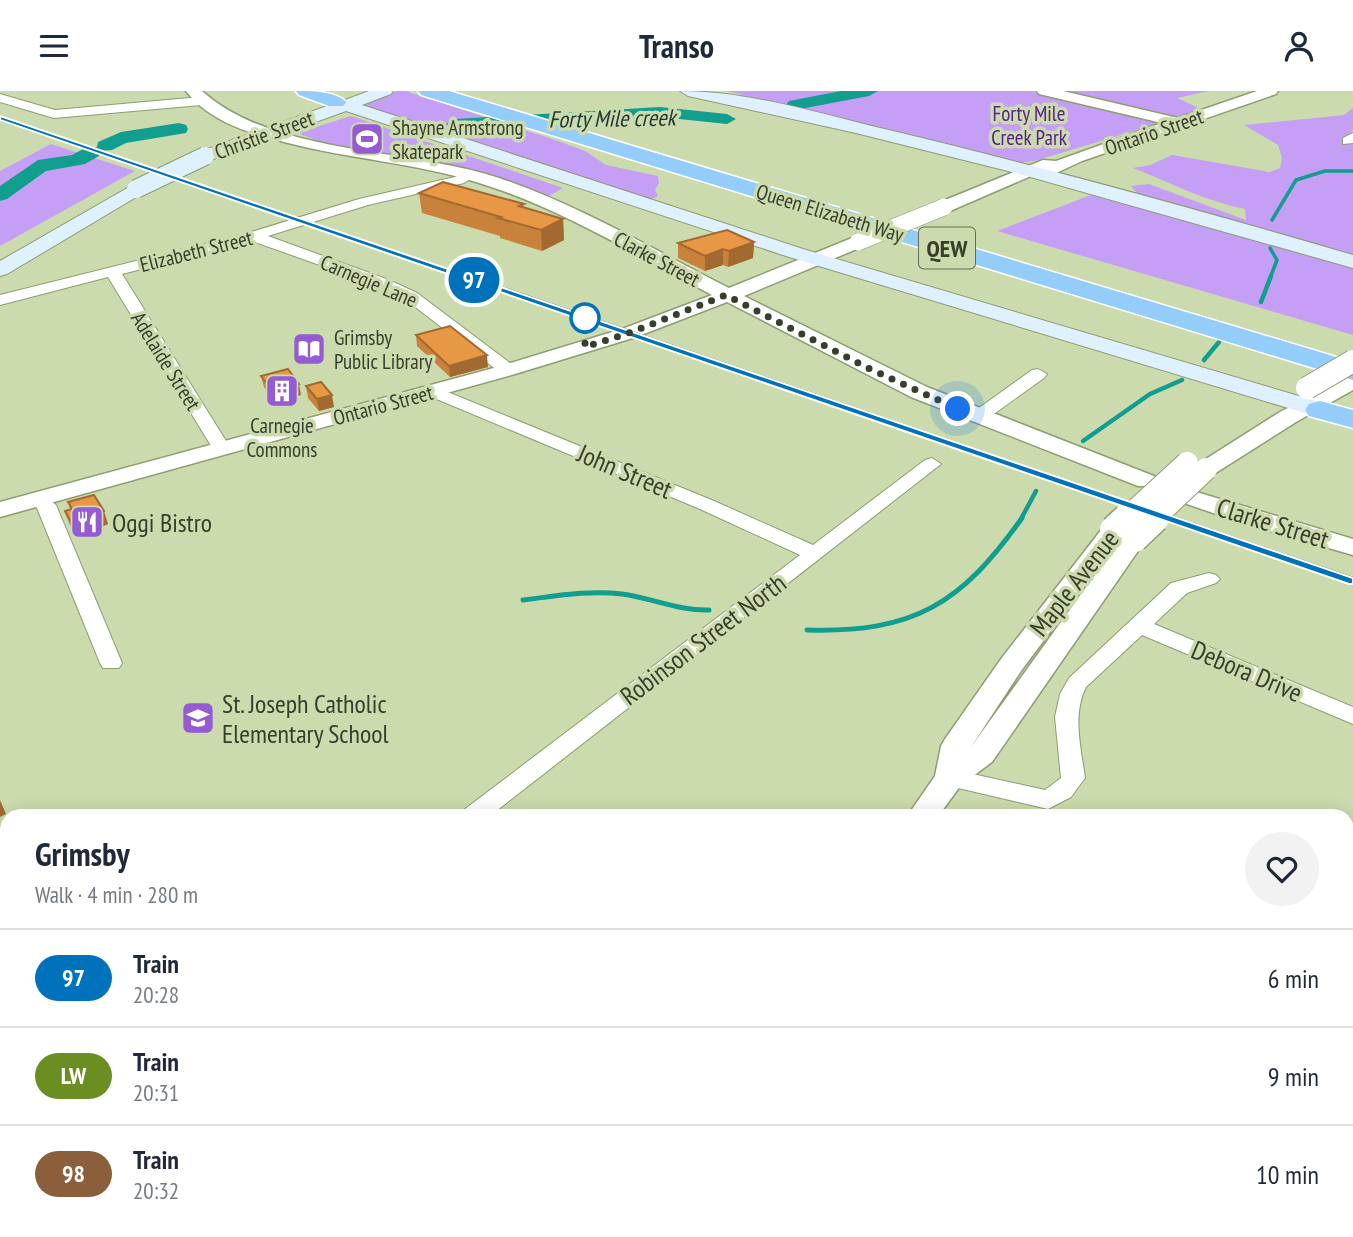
<!DOCTYPE html>
<meta charset="utf-8">
<style>
:root{--surface:#fff;--page:#f2f2f3;--text:#1f2937;--muted:#747a83;--line:#e0e1e3}
body{margin:0;font-family:"PT Sans Narrow",sans-serif;background:var(--page);color:var(--text);height:100vh;display:flex;flex-direction:column;font-size:26px;white-space:nowrap}
*{box-sizing:border-box;margin:0}
p{font-size:23px;color:var(--muted)}
.icon{flex:none;width:38px;height:38px;fill:none;stroke:currentColor;stroke-width:2;stroke-linecap:round;stroke-linejoin:round}
.map{position:relative;flex:1;overflow:hidden}
.drawer{position:absolute;left:0px;top:718px;width:1354px;height:429px;display:flex;flex-direction:column;background:var(--surface);border-radius:21px 21px 0 0;box-shadow:0 4px 18px #0003}
.drawer>*{flex:none}
.badge{padding:0 14px;border-radius:23px;font-size:24px;line-height:46px}
.you{position:absolute;width:35px;height:35px;margin:-18px;border:5px solid #fff;border-radius:50%;background:#1a73e8;box-shadow:0 0 0 10px #1a73e833}
.map>.badge{position:absolute;translate:-50% -50%;box-shadow:0 0 0 4px #fff}
.round{display:grid;place-items:center;flex:none;width:74px;height:74px;border-radius:37px;background:var(--page)}
.head{display:flex;align-items:center;justify-content:space-between;height:119px;padding:0 35px}
h1{font-size:33px;font-weight:700;line-height:52px}
ul{padding:0;list-style:none}
li{display:flex;align-items:center;gap:21px;height:98px;padding:0 35px;border-top:2px solid var(--line)}
li div{flex:1}
li b{display:block;font-size:26px}
li em{font-style:normal}
li .badge{min-width:77px;font-weight:700;text-align:center}
header{display:flex;justify-content:space-between;align-items:center;height:91px;padding:0 35px;background:var(--surface);font-size:32px;font-weight:700}
.map>svg:first-child{display:block}
</style>
<header><svg class="icon" aria-label="menu" viewBox="0 0 24 24"><path d="M4 6h16M4 12h16M4 18h16"/></svg>Transo<svg class="icon" aria-label="person" viewBox="0 0 24 24"><circle cx="12" cy="8" r="4"/><path d="M4 21q1-7 8-7t8 7"/></svg></header>
<div class="map">
<svg width="1353" height="1146" viewBox="0 0 1353 1146">
<rect width="100%" height="100%" fill="#ccdbad"/>
<!-- green -->
<g fill="#c49ff5">
<path d="M397,0H406L558,50L585,60L606,74L658,85L659,92L655,99L658,105L649,109L367,18L365,13Z"/>
<path d="M727,0H1033L1142,23L1161,32L1034,70L1016,72Z"/>
<path d="M1068,0H1209L1177,7L1203,19L1178,26Z"/>
<path d="M1353,17V39L1342,49L1353,52V165L1140,105L1131,95L1149,93L1246,129L1245,118C1207,111 1169,91 1133,77L1150,74L1172,64L1270,81L1280,77L1282,67L1278,54L1244,34L1344,24Z"/>
<path d="M351,25L563,97L547,106L474,80L326,53L297,42Z"/>
<path d="M51,53L135,80L0,155V80Z"/>
<path d="M1091,104L1121,110L1353,176V244L997,140Z"/>
</g>
<g fill="none" stroke-linecap="round" stroke-linejoin="round">
<!-- stream-far2 -->
<g stroke="#129e8f" stroke-width="3.5">
<path d="M1272,129L1296,89L1325,80H1353"/>
<path d="M1270,157L1277,169L1270,187"/>
</g>
<!-- stream-far1 -->
<g stroke="#129e8f" stroke-width="4.5">
<path d="M1261,211L1271,185"/>
<path d="M1204,269L1219,251"/>
<path d="M1083,350L1150,303L1182,289"/>
<path d="M1021,428L1036,400"/>
</g>
<!-- stream -->
<g stroke="#129e8f" stroke-width="5">
<path d="M523,509C556,505 589,499 622,503C652,507 679,520 709,519"/>
<path d="M807,539C914,542 961,513 1022,427"/>
</g>
<!-- river -->
<g fill="#129e8f" fill-rule="evenodd">
<path d="M841,0H878L869,5L795,19L786,14L789,10Z"/>
<path d="M660,16L727,23L736,28L727,33L660,26L455,38L446,33L455,28Z"/>
<path d="M179,32L186,34L188,38L186,42L126,52L112,59L101,60L99,65L85,73L46,80L7,108L0,110V95L38,69L72,64L85,57L97,56L98,51L121,41Z"/>
</g>
<defs>
<g id="minor">
<path d="M0,3L55,19L201,6L207,10L201,14L54,27L0,11Z"/>
<path d="M1353,42V52L1343,53V47Z"/>
<path d="M471,79L478,83L464,92L368,114L268,145L389,189L417,202L514,275L517,279L514,283H502L405,208L379,195L252,150L122,183L231,358L222,364L213,358L108,186L0,214V204L248,142L359,108L455,86Z"/>
<path d="M1038,278L1047,283L1044,287L984,330H972L969,326L972,322L1032,279Z"/>
<path d="M433,295L714,410L813,454L925,369L932,367L941,373L491,724H461L465,718L800,464L700,418L427,304L424,300L427,296Z"/>
<path d="M38,403L45,405L56,414L122,572L119,577H103L100,572L37,417L28,409Z"/>
<path d="M1209,482L1216,484L1220,488L1216,492L1187,502L1154,533L1353,616V633L1142,544L1086,596C1072,624 1081,657 1085,687L1071,706L1048,718L941,693L938,687L941,681L950,678L1045,699L1061,687L1055,626L1060,603L1069,587L1171,492Z"/>
<path d="M1348,1020L1353,1022V1050L1348,1048Z"/>
<path d="M7,1066V1098L0,1101V1068Z"/>
<path d="M1135,1139H1170L1167,1146H1132Z"/>
</g>
<g id="tertiary">
<path d="M186,0H202C273,64 409,57 499,87C579,114 654,159 729,197L852,147H864L867,151L864,155L744,205L927,296L1154,385L1158,390L1154,395H1138L911,306L727,211L636,246L515,283L0,426V411L501,275L622,238L712,204C636,164 559,116 476,91C415,72 350,68 288,52C251,43 210,31 186,0Z"/>
<path d="M1037,0H1063L1178,27L1257,0H1278L1276,3L1082,70L1052,84L1031,85L950,120H938L935,116L938,112L1043,69L1056,70L1162,32L1039,3Z"/>
<path d="M1353,284V299L1296,331L1214,383H1198L1194,378L1198,373L1280,321Z"/>
<path d="M1193,400L1353,448V464L1248,434L1184,412L1181,407L1184,402Z"/>
<path d="M1114,432L1123,434L1126,439L1021,580L971,656L1125,442L1134,439L1143,442L1147,447L992,671L961,694L939,724H908L935,685L941,655L945,648L1001,568L1105,434Z"/>
<path d="M484,1139H529L526,1146H481Z"/>
</g>
<g id="secondary">
<path d="M369,0H393L391,3L362,14L803,158L1329,314L1332,319L1329,324L1320,326L1311,324L789,166L346,20L211,69H199L196,65L199,61L330,14L328,11L330,7L345,9Z"/>
<path d="M680,0C751,0 824,24 893,40C1047,77 1200,119 1353,164V177L1016,82L856,42L688,5Z"/>
<path d="M136,92L146,98L143,102L7,183L0,185V170Z"/>
<path d="M0,1111L7,1113V1139H30L33,1146H0Z"/>
</g>
<g id="motorway">
<path d="M296,0C312,0 335,0 346,11L343,15H329L299,4Z"/>
<path d="M418,0H449L1353,271V289L421,4Z"/>
<path d="M1320,310L1353,319V337L1309,325L1305,319L1309,313Z"/>
</g>
</defs>
<!-- minor casing -->
<use href="#minor" stroke="#8e9c71" stroke-width="2"/>
<!-- tertiary casing -->
<use href="#tertiary" stroke="#8e9c71" stroke-width="3"/>
<!-- secondary casing -->
<use href="#secondary" stroke="#8e9c71" stroke-width="2"/>
<!-- motorway casing -->
<use href="#motorway" stroke="#fff" stroke-width="3"/>
<!-- minor -->
<use href="#minor" fill="#fff" fill-rule="evenodd"/>
<!-- tertiary -->
<use href="#tertiary" fill="#fff" fill-rule="evenodd"/>
<!-- secondary -->
<use href="#secondary" fill="#dff0fe" fill-rule="evenodd"/>
<!-- motorway -->
<use href="#motorway" fill="#94cdfa" fill-rule="evenodd"/>
<defs>
<path id="rail-far2" d="M0,27L468,187"/>
<path id="rail-far1" d="M463,185L1173,428"/>
<path id="rail" d="M1168,427L1353,490"/>
</defs>
<!-- rail-far2 casing -->
<use href="#rail-far2" stroke="#60684f" stroke-width="5"/>
<!-- rail-far1 casing -->
<use href="#rail-far1" stroke="#60684f" stroke-width="6"/>
<!-- rail casing -->
<use href="#rail" stroke="#60684f" stroke-width="8"/>
<!-- rail-far2 -->
<use href="#rail-far2" stroke="#ccdbad" stroke-width="3.5" stroke-dasharray="10" stroke-linecap="butt"/>
<!-- rail-far1 -->
<use href="#rail-far1" stroke="#ccdbad" stroke-width="4.5" stroke-dasharray="12" stroke-linecap="butt"/>
<!-- rail -->
<use href="#rail" stroke="#ccdbad" stroke-width="5" stroke-dasharray="16" stroke-linecap="butt"/>
<defs>
<path id="tertiary-bridge-far2" d="M858,151L944,116"/>
<g id="tertiary-bridge-far1">
<path d="M1307,297L1353,270"/>
<path d="M1126,428L1187,372"/>
<path d="M1153,428L1206,378"/>
</g>
<g id="tertiary-bridge">
<path d="M1114,439L1127,427"/>
<path d="M1134,447L1155,427"/>
</g>
<path id="secondary-bridge" d="M136,98L205,65"/>
</defs>
<!-- tertiary-bridge-far2 casing -->
<use href="#tertiary-bridge-far2" stroke="#8e9c71" stroke-width="18" stroke-linecap="butt"/>
<!-- tertiary-bridge-far1 casing -->
<use href="#tertiary-bridge-far1" stroke="#8e9c71" stroke-width="24" stroke-linecap="butt"/>
<!-- tertiary-bridge casing -->
<use href="#tertiary-bridge" stroke="#8e9c71" stroke-width="31" stroke-linecap="butt"/>
<!-- secondary-bridge casing -->
<use href="#secondary-bridge" stroke="#8e9c71" stroke-width="20" stroke-linecap="butt"/>
<!-- tertiary-bridge-far2 -->
<use href="#tertiary-bridge-far2" stroke="#fff" stroke-width="17"/>
<!-- tertiary-bridge-far1 -->
<use href="#tertiary-bridge-far1" stroke="#fff" stroke-width="22"/>
<!-- tertiary-bridge -->
<use href="#tertiary-bridge" stroke="#fff" stroke-width="28"/>
<!-- secondary-bridge -->
<use href="#secondary-bridge" stroke="#dff0fe" stroke-width="18"/>
</g>
<!-- wall -->
<g fill="#c8823b">
<path d="M419,102L524,117L563,128L564,149L542,160L500,147V145L422,122Z"/>
<path d="M754,151L753,167L728,176L723,174L705,180L678,167V152Z"/>
<path d="M416,244L488,276L450,286L417,255Z"/>
<path d="M261,285L301,304L274,311L264,296Z"/>
<path d="M306,295L334,316L319,320L308,307Z"/>
<path d="M68,411L108,433L92,440L93,443L77,447L69,432L65,420L70,418Z"/>
</g>
<!-- shaded-wall -->
<g fill="#a26a30">
<path d="M563,128L564,149L542,160L541,139Z"/>
<path d="M754,151L753,167L728,176L729,160Z"/>
<path d="M723,158V174L705,180V165Z"/>
<path d="M487,264L488,276L450,286L449,275Z"/>
<path d="M299,293L301,304L274,311L272,299Z"/>
<path d="M332,304L334,316L319,320L317,308Z"/>
<path d="M104,420L108,433L92,440L93,443L77,447L73,435Z"/>
<path d="M0,709L6,723L0,726Z"/>
<path d="M7,762V778L3,780L0,773V765Z"/>
</g>
<!-- building -->
<g fill="#e89745" stroke="#a26a30" stroke-width="2">
<path d="M443,91L524,113L519,115L563,128L541,139L498,127L501,126L419,102Z"/>
<path d="M727,139L754,151L729,160L723,158L705,165L678,152Z"/>
<path d="M450,235L487,264L449,275L416,244Z"/>
<path d="M288,278L299,293L272,299L261,285Z"/>
<path d="M321,291L332,304L317,308L306,295Z"/>
<path d="M94,404L104,420L88,428L89,430L73,435L65,420L72,418L68,411Z"/>
<path d="M7,740V762L0,765V743Z"/>
</g>
<!-- line -->
<path fill="#0072bc" stroke="#fff" stroke-width="2" d="M0,25L1353,487V493H1349L0,29Z"/>
<g fill="none" stroke-linecap="round" stroke-linejoin="round">
<!-- walk -->
<path stroke="#383e2c" stroke-width="7" stroke-dasharray="0 12.6" d="M585,227V256L629,242L726,204L870,278L958,318"/>
</g>
<!-- icons -->
<defs>
<symbol id="stadium-square" viewBox="-11 -11 22 22"><rect x="-9" y="-9" width="18" height="18" rx="4" fill="#945bd3" stroke="#ccdbad"/><path d="M0-5a6.5 5 0 1 0 0 10a6.5 5 0 1 0 0-10ZM-3.5-1.8h7v3.6h-7Z" fill="#fff"/></symbol>
<symbol id="library-square" viewBox="-11 -11 22 22"><rect x="-9" y="-9" width="18" height="18" rx="4" fill="#945bd3" stroke="#ccdbad"/><path d="M-6-4Q-3-5.5-.7-3.5V5Q-3 3-6 4ZM6-4Q3-5.5 .7-3.5V5Q3 3 6 4Z" fill="#fff"/></symbol>
<symbol id="building-square" viewBox="-11 -11 22 22"><rect x="-9" y="-9" width="18" height="18" rx="4" fill="#945bd3" stroke="#ccdbad"/><path d="M-4-6H4V6H1V3H-1V6H-4ZM-2.5-4.3h1.7v1.8h-1.7ZM.8-4.3h1.7v1.8H.8ZM-2.5-1h1.7V.8h-1.7ZM.8-1h1.7V.8H.8Z" fill="#fff"/></symbol>
<symbol id="restaurant-square" viewBox="-11 -11 22 22"><rect x="-9" y="-9" width="18" height="18" rx="4" fill="#945bd3" stroke="#ccdbad"/><path d="M-5-6h1v4h1v-4h1v4h1v-4h1v5L-1.5 .5V6h-2V.5L-5-1ZM5-6V6H3V1.5H1.5Q1.5-4 5-6Z" fill="#fff"/></symbol>
<symbol id="school-square" viewBox="-11 -11 22 22"><rect x="-9" y="-9" width="18" height="18" rx="4" fill="#945bd3" stroke="#ccdbad"/><path d="M0-5L7-2L0 1L-7-2ZM-4 1L0 2.5L4 1V4Q0 6-4 4Z" fill="#fff"/></symbol>
</defs>
<g fill-rule="evenodd">
<use href="#stadium-square" x="348" y="29" width="38" height="38"/>
<use href="#library-square" x="290" y="239" width="38" height="38"/>
<use href="#building-square" x="263" y="281" width="38" height="38"/>
<use href="#restaurant-square" x="68" y="412" width="38" height="38"/>
<use href="#school-square" x="179" y="608" width="38" height="38"/>
</g>
<!-- markers -->
<circle fill="#fff" stroke="#0072bc" stroke-width="3.5" cx="585" cy="227" r="14"/>
<g text-anchor="middle" dominant-baseline="central" stroke-width="7" stroke-linejoin="round" paint-order="stroke">
<!-- far-park labels -->
<g font-size="21" fill="#59218c" stroke="#ccdbad">
<text x="1029" y="22">Forty Mile<tspan x="1029" dy="24">Creek Park</tspan></text>
</g>
<!-- far-poi labels -->
<g font-size="21" fill="#383e2c" stroke="#ccdbad" text-anchor="start">
<text x="392" y="36">Shayne Armstrong<tspan x="392" dy="24">Skatepark</tspan></text>
<text x="334" y="246">Grimsby<tspan x="334" dy="24">Public Library</tspan></text>
<text x="282" y="334" text-anchor="middle">Carnegie<tspan x="282" dy="24">Commons</tspan></text>
</g>
<!-- far-street labels -->
<g font-size="21" fill="#383e2c" stroke="#ccdbad">
<text transform="translate(1154 41) rotate(-19)">Ontario Street</text>
<text transform="translate(264 44) rotate(-20)">Christie Street</text>
<text transform="translate(830 122) rotate(17)">Queen Elizabeth Way</text>
<text transform="translate(196 160) rotate(-14)">Elizabeth Street</text>
<text transform="translate(657 168) rotate(28)">Clarke Street</text>
<text transform="translate(369 190) rotate(23)">Carnegie Lane</text>
<text transform="translate(166 270) rotate(58)">Adelaide Street</text>
<text transform="translate(383 314) rotate(-15)">Ontario Street</text>
</g>
<!-- far-water labels -->
<g font-size="23" font-style="italic" fill="#203a36" stroke="#ccdbad">
<text transform="translate(612 27) rotate(-1)">Forty Mile creek</text>
</g>
<!-- shield labels -->
<rect fill="#ccdbad" stroke="#646d53" stroke-width="2" x="919" y="136.5" width="56" height="41" rx="5"/>
<g font-size="24" font-weight="bold" fill="#383e2c">
<text x="947" y="157">QEW</text>
</g>
<!-- street labels -->
<g font-size="26" fill="#383e2c" stroke="#ccdbad">
<text transform="translate(625 380) rotate(23)">John Street</text>
<text transform="translate(1273 432) rotate(17)">Clarke Street</text>
<text transform="translate(1074 492) rotate(-52)">Maple Avenue</text>
<text transform="translate(703 548) rotate(-37)">Robinson Street North</text>
<text transform="translate(1247 580) rotate(23)">Debora Drive</text>
</g>
<!-- poi labels -->
<g font-size="26" fill="#383e2c" stroke="#ccdbad" text-anchor="start">
<text x="112" y="431">Oggi Bistro</text>
<text x="222" y="612">St. Joseph Catholic<tspan x="222" dy="30">Elementary School</tspan></text>
</g>
</g>
</svg>
<div class="you" style="left:958px;top:318px"></div>
<b class="badge" style="left:474px;top:189px;background:#0072bc;color:#fff">97</b>
<section class="drawer">
<div class="head"><div><h1>Grimsby</h1><p>Walk · 4 min · 280 m</p></div><a class="round"><svg class="icon" aria-label="heart" viewBox="0 0 24 24"><path d="M12 20l-8-8c-3-5 5-10 8-4 3-6 11-1 8 4z"/></svg></a></div>
<ul>
<li><span class="badge" style="background:#0072bc;color:#fff">97</span><div><b>Train</b><p>20:28</p></div><em>6 min</em></li>
<li><span class="badge" style="background:#6b8e23;color:#fff">LW</span><div><b>Train</b><p>20:31</p></div><em>9 min</em></li>
<li><span class="badge" style="background:#8b5e3c;color:#fff">98</span><div><b>Train</b><p>20:32</p></div><em>10 min</em></li>
</ul>
</section>
</div>
